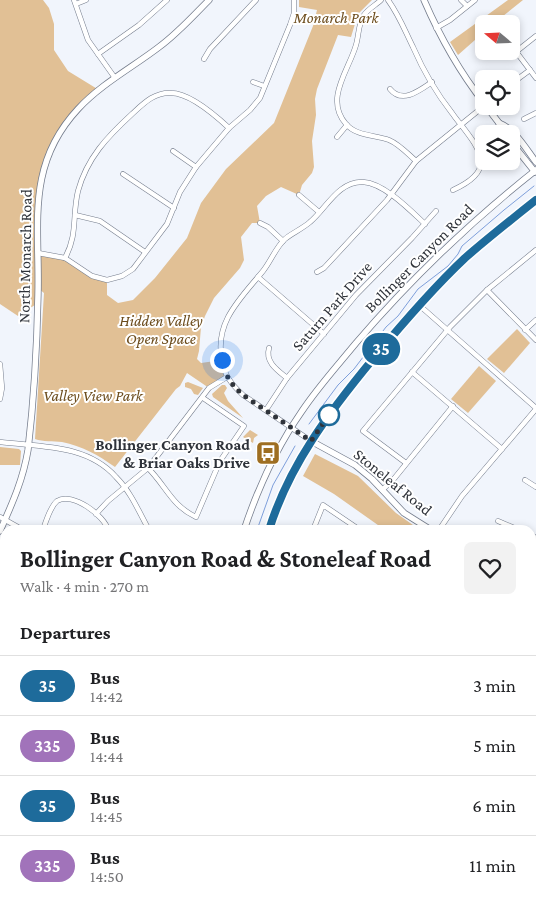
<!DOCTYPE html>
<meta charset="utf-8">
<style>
:root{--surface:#fff;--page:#f2f2f2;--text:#202124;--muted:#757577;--line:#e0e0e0}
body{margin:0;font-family:"Crimson Pro",serif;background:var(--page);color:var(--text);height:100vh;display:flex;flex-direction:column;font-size:19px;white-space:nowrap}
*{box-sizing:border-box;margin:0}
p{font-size:16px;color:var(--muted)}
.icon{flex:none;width:28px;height:28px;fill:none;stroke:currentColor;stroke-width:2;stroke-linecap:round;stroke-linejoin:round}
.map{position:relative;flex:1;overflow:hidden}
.sheet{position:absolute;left:0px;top:525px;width:536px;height:381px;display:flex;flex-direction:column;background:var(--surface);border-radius:15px 15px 0 0;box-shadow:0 2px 8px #0003}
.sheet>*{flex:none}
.badge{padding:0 10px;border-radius:16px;font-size:18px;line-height:32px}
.needle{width:32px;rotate:289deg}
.fabs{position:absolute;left:475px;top:15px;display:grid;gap:10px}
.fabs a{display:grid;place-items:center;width:45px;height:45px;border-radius:8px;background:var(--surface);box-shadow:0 2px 8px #0003;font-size:25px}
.you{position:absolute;width:25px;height:25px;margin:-12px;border:4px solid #fff;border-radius:50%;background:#1a73e8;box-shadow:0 0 0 8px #1a73e833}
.map>.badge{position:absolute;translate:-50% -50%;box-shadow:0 0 0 2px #fff}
h2{padding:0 20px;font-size:19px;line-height:45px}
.round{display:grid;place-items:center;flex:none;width:52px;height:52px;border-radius:8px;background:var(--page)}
.overview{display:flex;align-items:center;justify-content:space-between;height:85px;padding:0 20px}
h1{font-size:24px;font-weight:700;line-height:38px}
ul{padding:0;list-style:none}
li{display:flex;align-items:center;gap:15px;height:60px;padding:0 20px;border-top:1px solid var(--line)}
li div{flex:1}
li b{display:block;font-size:19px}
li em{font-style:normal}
li .badge{min-width:55px;font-weight:700;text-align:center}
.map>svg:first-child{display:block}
</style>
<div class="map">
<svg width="536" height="906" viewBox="0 0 536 906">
<rect width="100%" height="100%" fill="#f1f5fc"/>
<!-- green -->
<g fill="#e1c095">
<path d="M0,0H43L49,8L54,24V50L68,71L99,90L66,125L42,173L38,253L65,258L82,271L107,280V295L118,303L133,300L155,278L187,238L201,203L226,169L274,123L313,26L317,10L299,7V0H372L358,14L351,37L338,35L317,89L315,99L316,115L312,141L314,167L312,173L302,185L299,195L281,187L266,196L257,206L260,223H252L241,237L244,260L240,268L214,298L205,316L201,327L199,351L197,359L201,363L222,360L227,377L209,388L187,373L180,386L176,389L115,467C98,455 82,446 62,442C53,441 43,442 35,439L44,293L39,289L38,303L18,316L0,304Z"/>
<path d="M508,0H523L493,24H484V32L458,55L450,42Z"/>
<path d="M517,329L530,343L504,373L487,359Z"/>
<path d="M479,366L496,381L468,413L451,399Z"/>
<path d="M188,382L203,388L198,395L194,394L191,389L185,387V383Z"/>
<path d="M222,385H225L227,388L224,393L228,401L243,418L213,397L212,394Z"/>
<path d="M250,430L258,435L254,438L253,443L243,437Z"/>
<path d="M0,447L19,449L21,451L20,465H0Z"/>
<path d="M315,454L358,476L396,513L420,530H385L334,494L303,476Z"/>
<path d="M531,598L536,601V639L531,635Z"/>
<path d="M0,644L5,648V782L0,778Z"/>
<path d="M1,779L5,783V861L0,865Z"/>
<path d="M531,807L536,808V902L517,906H394L382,901H531Z"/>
<path d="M13,901H123V906H15Z"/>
<path d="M160,901H220L226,906H160Z"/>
</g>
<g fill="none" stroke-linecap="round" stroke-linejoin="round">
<!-- stream -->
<g stroke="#7e9fdb" stroke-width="1">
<path d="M309,424L338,385L354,369L386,327L398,316L418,289L448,266L458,254L462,246L504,210L534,186"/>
<path d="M257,530L273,485L295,446"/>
<path d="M0,691L5,695"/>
<path d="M531,842L536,844"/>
</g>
<defs>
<g id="street">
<path d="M74,0L88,40L115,78"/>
<path d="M381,0C376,5 368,9 364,15C358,24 359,35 356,45C349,70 324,99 346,124C356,136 375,135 389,140C399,144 408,154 416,161"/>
<path d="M388,0C399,15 405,31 413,47C423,70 437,94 452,113C460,125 481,146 481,162C481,175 464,185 453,190"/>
<path d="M461,0L467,6"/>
<path d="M76,4L86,0"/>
<path d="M436,28L450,20L475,0"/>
<path d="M511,45L536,78"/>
<path d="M517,51L536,36"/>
<path d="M98,54L139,25L167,0"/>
<path d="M204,59L210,49L256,0"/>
<path d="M253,82L264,86"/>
<path d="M511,84L530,70"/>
<path d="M390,89C402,104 419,91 432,82"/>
<path d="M524,119L536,113"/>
<path d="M337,137L347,125"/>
<path d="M173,151L196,167"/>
<path d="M123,174L174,208"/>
<path d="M299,195L319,212"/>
<path d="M75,215L100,221L145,252"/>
<path d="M260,223L268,227L283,241"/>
<path d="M38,253L65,258L92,276L107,280L122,276L133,269L167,224L180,192L196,167L229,128L250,110L260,98L290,25L294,13V0"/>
<path d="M65,258C78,234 72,216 78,191C87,158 107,137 132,114C143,104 154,92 171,93C190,93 215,115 229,128"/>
<path d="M317,272L324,268L387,200L416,161L484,106"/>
<path d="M258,277L324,334"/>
<path d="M487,290L536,340"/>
<path d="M419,305L536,408"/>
<path d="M525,330L536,320"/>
<path d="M269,348C265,362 277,370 287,378"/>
<path d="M0,364L2,388L0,399"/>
<path d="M412,372L502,449"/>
<path d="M266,410L287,378L356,295L412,238L436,211"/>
<path d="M311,441L243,395C232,385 224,375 222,360C214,322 241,298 263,271C271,261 276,247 285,239C292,233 302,229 310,222C326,209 338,181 363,182C384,183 410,210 425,224"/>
<path d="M0,442C40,447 87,444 116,477C131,492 139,512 149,530"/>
<path d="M406,463L363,431L450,327L487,290L536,250"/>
<path d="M148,468C166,486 172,506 196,517L220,461L244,426L203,398"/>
<path d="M525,480L536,487"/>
<path d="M382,490L393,480L453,406"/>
<path d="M96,514L108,501L148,468L209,388L227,377"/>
<path d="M0,517L23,530"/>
<path d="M498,521L519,530"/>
<path d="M43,530C46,521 50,507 57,501C72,491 105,516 108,530"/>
<path d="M313,530L323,505L360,530"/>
<path d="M439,530L462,496L536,409"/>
<path d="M531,535L536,538"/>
<path d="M531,744L536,745"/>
<path d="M531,798L536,799"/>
</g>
<g id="secondary">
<path d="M424,0C440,37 459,71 484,103"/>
<path d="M486,106L499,123L504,134"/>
<path d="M499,123C515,129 526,149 536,162"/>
<path d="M511,142L535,172"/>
<path d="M311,441L355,465L372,479L404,513L431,530"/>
<path d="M244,530C258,488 276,448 302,411C318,387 338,365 356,343C411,279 470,222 536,170"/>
<path d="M269,530C289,465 330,411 373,359C401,325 430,292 463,261C486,239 511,220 536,200"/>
<path d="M0,531C12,504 23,480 28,450C34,399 37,347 38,295C40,225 25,166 78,109C101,84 133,67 159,47C178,33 193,16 209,0"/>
<path d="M531,575L536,578"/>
<path d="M0,618L5,623"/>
<path d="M0,633L5,638"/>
<path d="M531,672L536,667"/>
<path d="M130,901V906"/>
<path d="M341,901L349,906"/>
<path d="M362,901L373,906"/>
<path d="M151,906V901"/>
</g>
</defs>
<!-- street casing -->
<use href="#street" stroke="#757d8d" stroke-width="5.5"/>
<!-- secondary casing -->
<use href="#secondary" stroke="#757d8d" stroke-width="7"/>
<!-- street -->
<use href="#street" stroke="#fff" stroke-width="4.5"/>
<!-- secondary -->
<use href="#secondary" stroke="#fff" stroke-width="5.5"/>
</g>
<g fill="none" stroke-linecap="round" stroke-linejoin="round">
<defs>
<path id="line" d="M269,530C289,465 330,411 373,359C402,324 432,289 465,258C488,238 512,219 536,200"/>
</defs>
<!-- line casing -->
<use href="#line" stroke="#fff" stroke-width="11"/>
<!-- line -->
<use href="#line" stroke="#1e6b9b" stroke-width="8"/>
<!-- walk -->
<path stroke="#2f333a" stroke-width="5" stroke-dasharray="0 9" d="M222,360C224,375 232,385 243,395L311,441L329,415"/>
</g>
<!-- icons -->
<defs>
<symbol id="bus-square" viewBox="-11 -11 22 22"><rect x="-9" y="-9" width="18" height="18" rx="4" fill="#9e6e21" stroke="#fff"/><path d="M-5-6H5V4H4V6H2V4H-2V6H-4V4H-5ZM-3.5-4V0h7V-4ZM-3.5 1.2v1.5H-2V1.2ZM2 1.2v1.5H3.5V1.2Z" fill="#fff"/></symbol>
</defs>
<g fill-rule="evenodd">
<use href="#bus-square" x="254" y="439" width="28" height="28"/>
</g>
<!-- markers -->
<circle fill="#fff" stroke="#1e6b9b" stroke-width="2.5" cx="329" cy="415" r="10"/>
<g text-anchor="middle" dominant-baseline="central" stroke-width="4" stroke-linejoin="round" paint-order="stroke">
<!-- park labels -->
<g font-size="16" font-style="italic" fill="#6c4c1c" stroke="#fff">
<text x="336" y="17">Monarch Park</text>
<text x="161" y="320">Hidden Valley<tspan x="161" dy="18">Open Space</tspan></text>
<text x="93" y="395">Valley View Park</text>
</g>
<!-- street labels -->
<g font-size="16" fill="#2f333a" stroke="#fff">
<text transform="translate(25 256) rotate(-89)">North Monarch Road</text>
<text transform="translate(419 258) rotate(-45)">Bollinger Canyon Road</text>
<text transform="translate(332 306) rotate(-49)">Saturn Park Drive</text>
<text transform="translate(393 482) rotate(39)">Stoneleaf Road</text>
</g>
<!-- poi labels -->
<g font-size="16" font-weight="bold" fill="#2f333a" stroke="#fff" text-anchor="end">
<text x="250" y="444">Bollinger Canyon Road<tspan x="250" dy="18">&amp; Briar Oaks Drive</tspan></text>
</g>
</g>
</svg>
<div class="fabs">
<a><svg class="needle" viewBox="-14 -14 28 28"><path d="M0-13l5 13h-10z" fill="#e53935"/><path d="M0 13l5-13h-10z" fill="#757577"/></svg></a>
<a><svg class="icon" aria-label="locate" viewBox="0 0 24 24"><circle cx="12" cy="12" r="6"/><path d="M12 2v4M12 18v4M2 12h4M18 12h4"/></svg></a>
<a><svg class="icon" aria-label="layers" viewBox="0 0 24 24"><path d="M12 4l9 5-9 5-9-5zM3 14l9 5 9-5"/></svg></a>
</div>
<div class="you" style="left:222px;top:360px"></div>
<b class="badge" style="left:381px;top:349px;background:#1e6b9b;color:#fff">35</b>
<section class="sheet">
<div class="overview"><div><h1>Bollinger Canyon Road &amp; Stoneleaf Road</h1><p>Walk · 4 min · 270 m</p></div><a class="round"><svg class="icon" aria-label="heart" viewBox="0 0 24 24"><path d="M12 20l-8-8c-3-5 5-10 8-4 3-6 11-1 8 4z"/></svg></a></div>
<h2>Departures</h2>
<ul>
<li><span class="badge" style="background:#1e6b9b;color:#fff">35</span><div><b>Bus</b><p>14:42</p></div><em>3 min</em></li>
<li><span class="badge" style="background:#a173ba;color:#fff">335</span><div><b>Bus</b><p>14:44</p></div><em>5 min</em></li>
<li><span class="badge" style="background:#1e6b9b;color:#fff">35</span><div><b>Bus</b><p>14:45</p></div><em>6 min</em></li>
<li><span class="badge" style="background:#a173ba;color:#fff">335</span><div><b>Bus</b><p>14:50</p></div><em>11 min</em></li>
</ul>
</section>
</div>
